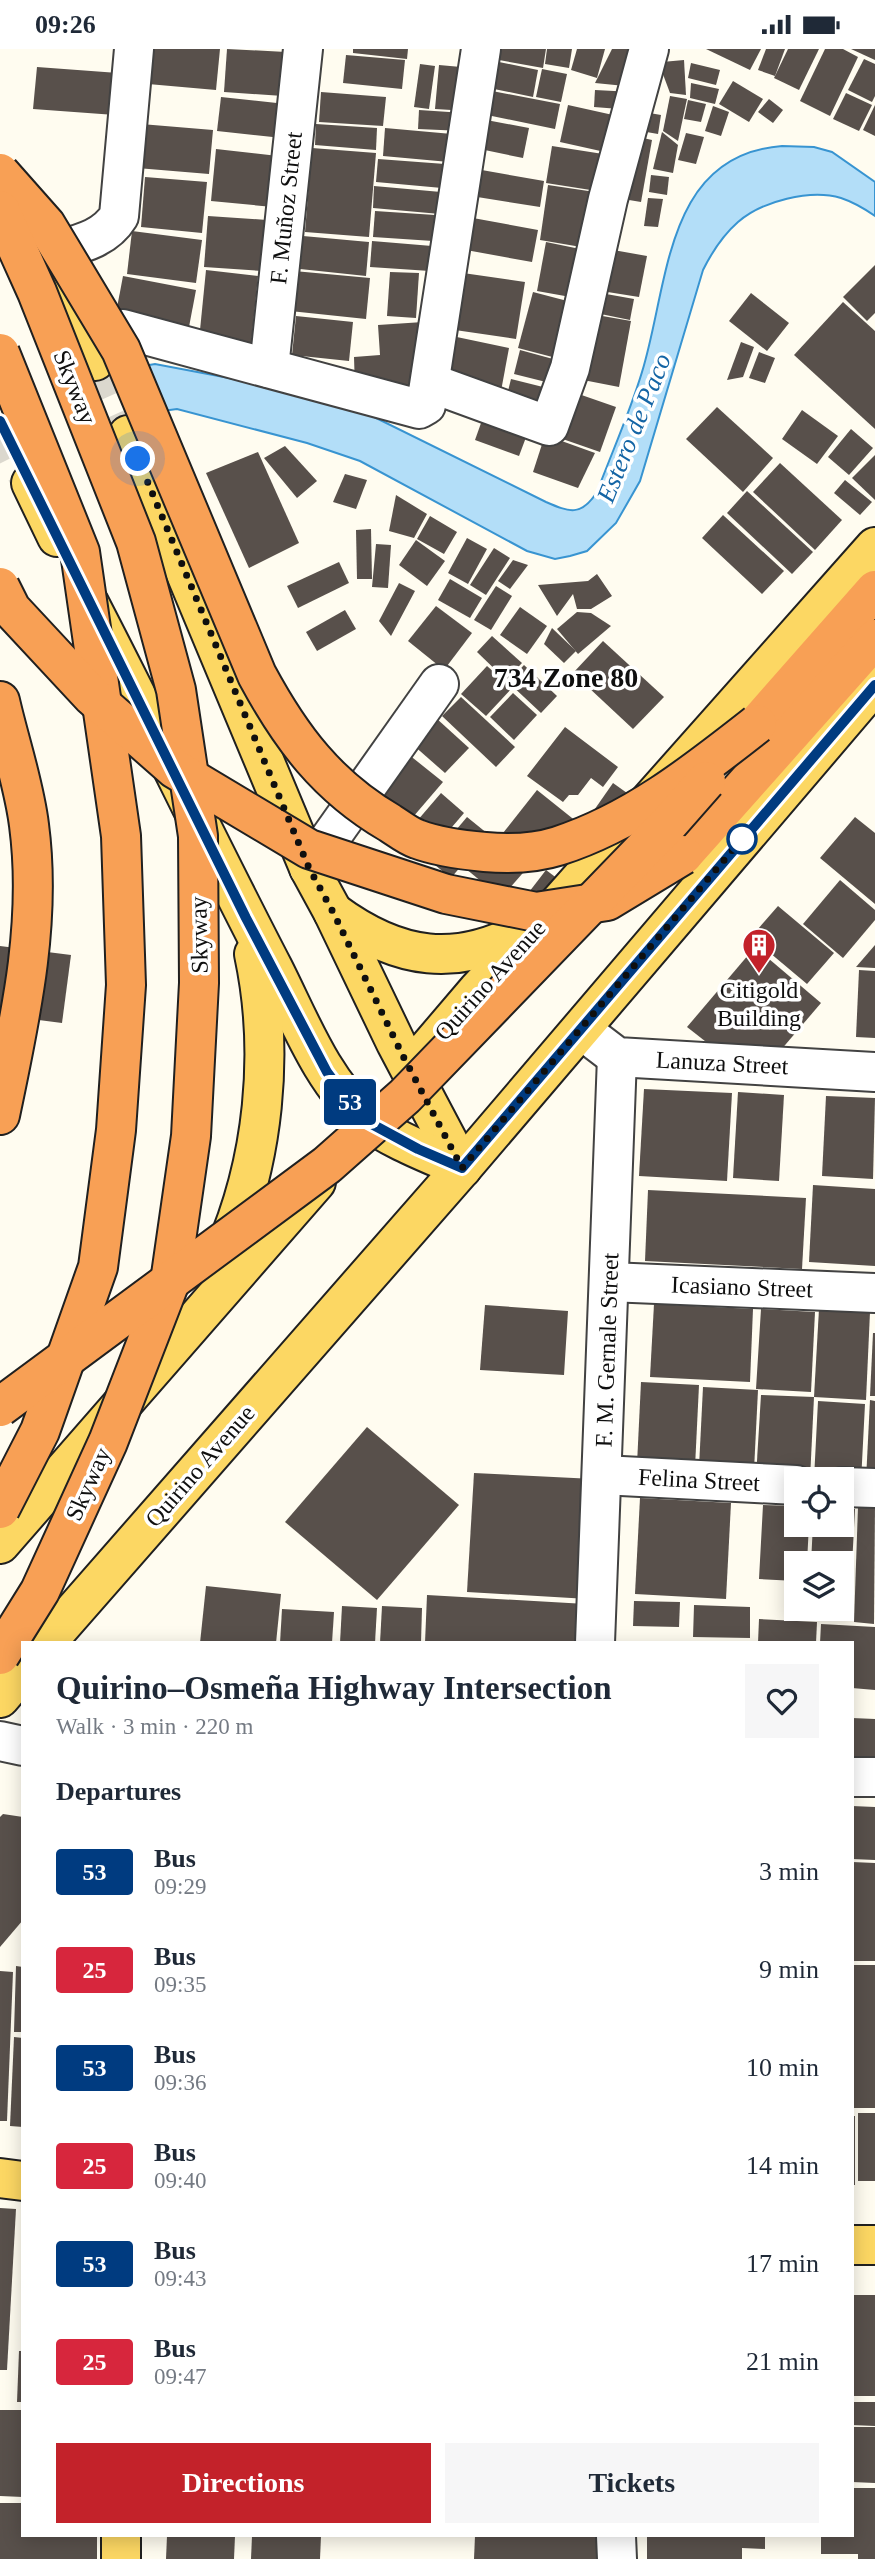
<!DOCTYPE html>
<meta charset="utf-8">
<style>
:root{--surface:#fff;--page:#f6f6f7;--text:#1f2937;--muted:#747a83;--accent:#c3222a}
body{margin:0;font-family:"Times New Roman",serif;background:var(--page);color:var(--text);height:100vh;display:flex;flex-direction:column;font-size:26px;white-space:nowrap}
*{box-sizing:border-box;margin:0}
p{font-size:23px;color:var(--muted)}
.icon{flex:none;width:38px;height:38px;fill:none;stroke:currentColor;stroke-width:2;stroke-linecap:round;stroke-linejoin:round}
.map{position:relative;flex:1;overflow:hidden}
.sheet{position:absolute;left:21px;top:1592px;width:833px;height:896px;display:flex;flex-direction:column;background:var(--surface);border-radius:0px;box-shadow:0 4px 18px #0003}
.sheet>*{flex:none}
.badge{padding:0 14px;border-radius:5px;font-size:24px;line-height:46px}
.controls{position:absolute;left:784px;top:1418px;display:grid;gap:14px}
.controls a{display:grid;place-items:center;width:70px;height:70px;border-radius:0px;background:var(--surface);box-shadow:0 4px 18px #0003;font-size:35px}
.you{position:absolute;width:35px;height:35px;margin:-18px;border:5px solid #fff;border-radius:50%;background:#1a73e8;box-shadow:0 0 0 10px #1a73e833}
.map>.badge{position:absolute;translate:-50% -50%;box-shadow:0 0 0 4px #fff}
h2{padding:0 35px;font-size:26px;line-height:63px}
.round{display:grid;place-items:center;flex:none;width:74px;height:74px;border-radius:0px;background:var(--page)}
.summary{display:flex;align-items:center;justify-content:space-between;height:119px;padding:0 35px}
h1{font-size:33px;font-weight:700;line-height:52px}
.cta{display:flex;gap:14px;margin-top:auto;padding:14px 35px}
.cta a{flex:1;height:80px;border-radius:0px;background:var(--accent);color:#fff;font-size:28px;font-weight:700;line-height:80px;text-align:center}
.cta a+a{background:var(--page);color:var(--text)}
ul{padding:0;list-style:none}
li{display:flex;align-items:center;gap:21px;height:98px;padding:0 35px}
li div{flex:1}
li b{display:block;font-size:26px}
li em{font-style:normal}
li .badge{min-width:77px;font-weight:700;text-align:center}
.status{display:flex;justify-content:space-between;align-items:center;height:49px;padding:0 35px;background:var(--surface);direction:ltr}
.status svg{height:19px;fill:currentColor}
.map>svg:first-child{display:block}
</style>
<div class="status"><b>09:26</b><svg viewBox="0 0 49 12"><path d="M0 12V9h3v3zM5 12V6h3v6zM10 12V3h3v9zM15 12V0h3v12zM26 1h20v11H26zM47 4h2v5h-2z"/></svg></div>
<div class="map">
<svg width="875" height="2510" viewBox="0 0 875 2510">
<rect width="100%" height="100%" fill="#fffcf0"/>
<!-- water -->
<path fill="#b3def8" stroke="#3894d1" stroke-width="2" d="M782,97L814,98L832,103L875,133V167C865,160 853,153 841,149C810,140 762,152 738,173C722,187 712,203 703,221L640,432L616,474L587,502L570,507L555,510L527,502L360,412L307,394L177,360L0,384V341L155,315L229,329L298,344L364,363L546,453C569,463 581,468 597,443C612,403 630,363 642,323C669,236 664,106 782,97Z"/>
<!-- pier -->
<path fill="#fffcf0" d="M108,319L129,370L0,388V337Z"/>
<!-- building -->
<g fill="#58504b">
<path d="M151,0H220L216,41L148,35Z"/>
<path d="M227,0L286,3L283,47L224,43Z"/>
<path d="M353,0H408L407,10L353,4Z"/>
<path d="M501,0H546L543,19L499,11Z"/>
<path d="M547,0H572L569,19L545,15Z"/>
<path d="M577,0H605L597,29L571,21Z"/>
<path d="M612,0H634L635,38L595,34Z"/>
<path d="M706,0H761L750,21Z"/>
<path d="M766,0H785L775,27L758,21Z"/>
<path d="M788,0H819L799,41L774,29Z"/>
<path d="M825,0H843L858,8L830,67L800,52Z"/>
<path d="M851,0H875V11Z"/>
<path d="M346,6L405,11L402,40L343,34Z"/>
<path d="M864,10L875,15V47L872,53L848,41Z"/>
<path d="M684,11L686,46L670,44L661,20L662,13Z"/>
<path d="M499,13L538,21L533,48L494,40Z"/>
<path d="M691,14L720,21L716,36L688,29Z"/>
<path d="M420,15L435,17L429,60L414,58Z"/>
<path d="M439,16L472,19L468,62L435,60Z"/>
<path d="M37,18L118,24L115,66L33,60Z"/>
<path d="M542,20L567,25L561,53L536,48Z"/>
<path d="M733,32L763,50L749,73L719,55Z"/>
<path d="M691,34L719,40L715,55L690,49Z"/>
<path d="M595,41L633,43L632,61L594,58Z"/>
<path d="M492,42L560,55L555,80L487,66Z"/>
<path d="M321,43L386,48L383,77L319,73Z"/>
<path d="M846,44L872,56L859,82L833,70Z"/>
<path d="M670,47L687,50L678,92L663,82Z"/>
<path d="M221,48L286,55L282,89L217,82Z"/>
<path d="M769,50L783,61L773,74L758,63Z"/>
<path d="M688,51L706,55L701,73L684,70Z"/>
<path d="M568,56L613,66L605,103L560,93Z"/>
<path d="M875,56V87L863,81Z"/>
<path d="M713,57L729,63L721,87L705,82Z"/>
<path d="M419,61L464,64L463,82L418,80Z"/>
<path d="M638,62L661,66L658,85L635,81Z"/>
<path d="M481,70L529,79L523,109L475,99Z"/>
<path d="M141,75L213,81L209,125L137,119Z"/>
<path d="M316,75L377,79L376,101L315,96Z"/>
<path d="M385,79L452,85L449,113L383,107Z"/>
<path d="M662,83L678,96L673,124L653,120Z"/>
<path d="M686,84L704,88L696,115L678,111Z"/>
<path d="M634,87L652,91L641,153L623,150Z"/>
<path d="M552,97L603,105L597,142L546,134Z"/>
<path d="M312,99L376,104L369,188L305,183Z"/>
<path d="M216,100L278,107L273,158L211,152Z"/>
<path d="M378,110L445,115L442,139L376,133Z"/>
<path d="M476,120L544,132L540,158L471,147Z"/>
<path d="M651,126L669,128L667,146L649,143Z"/>
<path d="M145,128L207,133L202,184L141,178Z"/>
<path d="M548,136L595,143L587,199L540,191Z"/>
<path d="M374,137L441,143L440,165L373,159Z"/>
<path d="M648,149L663,150L658,178L644,177Z"/>
<path d="M375,162L435,166L433,192L373,188Z"/>
<path d="M208,167L267,171L263,222L204,218Z"/>
<path d="M473,169L538,181L532,213L466,201Z"/>
<path d="M132,182L202,191L196,234L127,225Z"/>
<path d="M303,187L369,193L366,227L300,220Z"/>
<path d="M372,192L432,197L430,222L370,218Z"/>
<path d="M546,193L585,201L576,249L537,242Z"/>
<path d="M602,199L647,207L639,248L595,241Z"/>
<path d="M875,216V264L867,272L843,248Z"/>
<path d="M206,221L258,227L251,296L199,291Z"/>
<path d="M294,222L370,229L366,270L290,262Z"/>
<path d="M390,223L419,224L416,269L387,267Z"/>
<path d="M463,224L525,233L516,290L455,281Z"/>
<path d="M123,227L196,241L189,278L116,264Z"/>
<path d="M533,243L575,254L560,310L518,299Z"/>
<path d="M595,243L634,250L630,271L591,263Z"/>
<path d="M751,244L789,274L767,302L729,272Z"/>
<path d="M843,253L875,282V380L794,306Z"/>
<path d="M591,265L631,272L619,338L578,330Z"/>
<path d="M296,267L353,273L349,312L292,306Z"/>
<path d="M423,273L427,335L355,340L354,308L380,306L378,276Z"/>
<path d="M452,287L509,299L501,342L443,330Z"/>
<path d="M741,293L754,298L743,328L727,331Z"/>
<path d="M520,301L564,313L558,336L514,325Z"/>
<path d="M759,303L775,309L765,334L749,329Z"/>
<path d="M511,330L555,341L548,365L505,354Z"/>
<path d="M570,342L616,358L600,403L554,387Z"/>
<path d="M717,358L773,409L743,443L686,390Z"/>
<path d="M486,360L531,375L519,407L475,391Z"/>
<path d="M802,361L838,387L817,415L782,390Z"/>
<path d="M851,380L873,399L849,426L828,408Z"/>
<path d="M545,386L595,404L578,439L533,423Z"/>
<path d="M285,397L317,432L297,449L264,409Z"/>
<path d="M258,403L299,494L249,519L206,424Z"/>
<path d="M875,406V451L852,429Z"/>
<path d="M780,414L842,471L815,501L753,443Z"/>
<path d="M345,425L367,431L356,460L333,453Z"/>
<path d="M845,431L872,453L860,466L834,444Z"/>
<path d="M747,442L813,503L792,525L727,464Z"/>
<path d="M396,446L427,465L414,489L389,482Z"/>
<path d="M723,466L784,522L762,545L702,489Z"/>
<path d="M430,467L457,483L444,505L417,490Z"/>
<path d="M371,480L372,530H357L356,481Z"/>
<path d="M467,489L487,500L468,535L448,524Z"/>
<path d="M416,491L445,512L427,537L399,516Z"/>
<path d="M376,495L391,496L388,539L372,538Z"/>
<path d="M494,499L510,509L486,546L470,536Z"/>
<path d="M513,511L528,516L510,540L498,532Z"/>
<path d="M339,513L349,534L298,559L287,537Z"/>
<path d="M597,525L612,547L591,560H577L573,545L557,567L538,536L588,532Z"/>
<path d="M450,530L482,549L470,569L438,551Z"/>
<path d="M399,534L415,542L391,587L379,572Z"/>
<path d="M496,537L512,547L491,581L474,571Z"/>
<path d="M436,557L472,584L444,621L408,592Z"/>
<path d="M520,558L547,577L527,605L500,586Z"/>
<path d="M345,561L356,580L317,602L306,583Z"/>
<path d="M577,563L591,564L611,577L578,605L557,580Z"/>
<path d="M552,579L576,602L564,614L544,595Z"/>
<path d="M492,587L522,614L506,631L477,603Z"/>
<path d="M603,592L664,648L633,680L573,624Z"/>
<path d="M524,616L557,647L541,664L508,633Z"/>
<path d="M487,617L512,639L486,667L461,645Z"/>
<path d="M513,644L537,666L514,691L490,668Z"/>
<path d="M461,648L515,698L496,718L442,667Z"/>
<path d="M436,669L469,699L445,724L412,695Z"/>
<path d="M565,678L618,718L603,738L591,729L578,746H569L563,753L527,727Z"/>
<path d="M403,701L443,733L395,789L356,756Z"/>
<path d="M613,734L634,749L583,777Z"/>
<path d="M537,741L582,777L548,820L503,784Z"/>
<path d="M441,744L464,764L422,813L399,793Z"/>
<path d="M467,768L488,785L451,829L430,812Z"/>
<path d="M855,768L875,784V855L820,809Z"/>
<path d="M529,817L501,849L465,819Z"/>
<path d="M546,821L562,833L542,858L526,847Z"/>
<path d="M840,831L875,861V871L843,909L803,875Z"/>
<path d="M778,857L834,904L807,935L751,888Z"/>
<path d="M875,896V919L856,918Z"/>
<path d="M0,897L71,906L62,974L0,966Z"/>
<path d="M755,898L821,954L780,1002L710,996L687,978Z"/>
<path d="M859,921L875,922V989L856,988Z"/>
<path d="M644,1040L732,1044L727,1132L639,1127Z"/>
<path d="M738,1043L784,1046L779,1132L733,1129Z"/>
<path d="M826,1047L875,1049L873,1130L822,1127Z"/>
<path d="M813,1136L875,1140V1217L809,1213Z"/>
<path d="M648,1141L806,1149L802,1220L645,1212Z"/>
<path d="M654,1255L753,1260L750,1333L650,1328Z"/>
<path d="M485,1256L568,1262L564,1326L480,1321Z"/>
<path d="M761,1260L815,1263L811,1343L756,1340Z"/>
<path d="M819,1260L870,1263L866,1351L814,1348Z"/>
<path d="M873,1284H875V1347H870Z"/>
<path d="M641,1333L699,1336L695,1418L637,1415Z"/>
<path d="M703,1338L758,1341L754,1421L699,1418Z"/>
<path d="M761,1346L814,1348L810,1430L756,1428Z"/>
<path d="M870,1351L875,1352V1432L866,1431Z"/>
<path d="M818,1352L865,1355L861,1433L842,1430H814Z"/>
<path d="M367,1378L459,1456L377,1551L285,1473Z"/>
<path d="M474,1424L594,1430L588,1550L467,1543Z"/>
<path d="M640,1449L731,1454L726,1550L635,1545Z"/>
<path d="M763,1456L796,1457V1475H809L807,1514H796V1532L759,1530Z"/>
<path d="M858,1458H875L874,1575L854,1573Z"/>
<path d="M842,1459L855,1460L851,1535L842,1534V1514H811L813,1475H842Z"/>
<path d="M206,1537L281,1545L276,1594H200Z"/>
<path d="M427,1546L586,1555L584,1594H425Z"/>
<path d="M634,1552L680,1553L679,1578L633,1577Z"/>
<path d="M694,1556L750,1558V1589L693,1588Z"/>
<path d="M342,1557L377,1559L375,1594H340Z"/>
<path d="M382,1557L422,1559L421,1594H380Z"/>
<path d="M282,1560L334,1563L332,1594H280Z"/>
<path d="M759,1570L817,1573L816,1594H758Z"/>
<path d="M821,1575L875,1578V1641L852,1639V1594H820Z"/>
<path d="M852,1669L875,1670V1715L852,1714Z"/>
<path d="M852,1757L875,1758V1811L852,1810Z"/>
<path d="M3,1765L23,1768V1871L0,1898V1768Z"/>
<path d="M852,1813L875,1814V1912H852Z"/>
<rect x="852" y="1916" width="23" height="143"/>
<path d="M16,1917L23,1918V1983H14Z"/>
<path d="M0,1922L13,1923L7,2072H0Z"/>
<path d="M14,1988L23,1989V2078L10,2077Z"/>
<rect x="858" y="2064" width="17" height="68"/>
<rect x="852" y="2067" width="3" height="69"/>
<path d="M0,2159L16,2160L7,2321H0Z"/>
<rect x="852" y="2246" width="23" height="101"/>
<path d="M19,2302H23V2353H17Z"/>
<path d="M852,2353H875V2377L852,2376Z"/>
<path d="M0,2361H23V2448L0,2447Z"/>
<path d="M852,2378H875V2434L852,2433Z"/>
<path d="M852,2439H875V2510H858V2505H821V2487H852Z"/>
<path d="M0,2454H23V2487H97V2510H0Z"/>
<path d="M167,2487H235L234,2510H166Z"/>
<path d="M252,2487H321L320,2510H251Z"/>
<path d="M475,2487H604V2510H474Z"/>
<path d="M647,2487H765V2500L742,2499V2510H647Z"/>
</g>
<g fill="none" stroke-linecap="round" stroke-linejoin="round">
<!-- major-tunnel -->
<g stroke="#dbd8ce" stroke-width="38" stroke-dasharray="38 19" stroke-linecap="butt">
<path d="M95,312L128,386"/>
<path d="M0,372L31,434"/>
</g>
<defs>
<g id="minor">
<path d="M45,205C73,196 103,193 119,167L134,0"/>
<path d="M123,280L419,360L426,356L481,0"/>
<path d="M269,319L303,0"/>
<path d="M431,334L549,377L570,319L608,150L649,0"/>
<path d="M309,819L439,635"/>
<path d="M596,992L617,1008L875,1023"/>
<path d="M609,1233L875,1244"/>
<path d="M602,1426L796,1436"/>
<path d="M842,1438L875,1439"/>
<path d="M595,1594L617,1008"/>
<path d="M0,1692L23,1697"/>
<path d="M852,1728H875"/>
<path d="M616,2487L617,2510"/>
</g>
<g id="major">
<path d="M39,190L95,312"/>
<path d="M128,386L309,819L333,863L396,994L462,1119"/>
<path d="M31,434L57,488"/>
<path d="M89,554C152,675 210,798 273,919C299,970 322,1033 367,1071C388,1089 435,1107 462,1119"/>
<path d="M333,863C398,911 457,920 529,879"/>
<path d="M420,1009L478,941L544,871L875,498"/>
<path d="M223,1206C264,1113 275,1004 254,905"/>
<path d="M0,1495L316,1133"/>
<path d="M46,1594L462,1119L875,635"/>
<path d="M0,1649L23,1622"/>
<path d="M0,2129L23,2132"/>
<path d="M852,2196H875"/>
<path d="M121,2487V2510"/>
</g>
<g id="highway">
<path d="M0,652C9,692 24,735 29,776C42,874 20,970 0,1066"/>
<path d="M757,675L875,541"/>
<path d="M683,806L875,590"/>
</g>
</defs>
<!-- minor casing -->
<use href="#minor" stroke="#424242" stroke-width="42"/>
<!-- major casing -->
<use href="#major" stroke="#202020" stroke-width="42"/>
<!-- highway casing -->
<use href="#highway" stroke="#202020" stroke-width="42"/>
<!-- minor -->
<use href="#minor" stroke="#fff" stroke-width="38"/>
<!-- major -->
<use href="#major" stroke="#fcd763" stroke-width="38"/>
<!-- highway -->
<use href="#highway" stroke="#f8a055" stroke-width="38"/>
<defs>
<g id="highway-bridge">
<path d="M0,124L46,176L121,301L257,626C291,689 327,737 390,774C398,779 408,787 417,790C438,798 463,801 485,803C508,805 536,804 558,797C633,773 696,723 757,675"/>
<path d="M0,161L37,243L136,493L176,641L198,787L199,934L191,1087L170,1233L108,1393L40,1542L0,1606"/>
<path d="M0,304L80,503L121,787L126,936L116,1081L98,1218L40,1382L0,1460"/>
<path d="M0,538L11,560L92,647L175,720L309,800L446,845L536,863L607,852L683,806"/>
<path d="M0,1358L327,1116L405,1047L670,773L706,732"/>
</g>
</defs>
<!-- highway-bridge casing -->
<use href="#highway-bridge" stroke="#202020" stroke-width="42" stroke-linecap="butt"/>
<!-- highway-bridge -->
<use href="#highway-bridge" stroke="#f8a055" stroke-width="38"/>
</g>
<g fill="none" stroke-linecap="round" stroke-linejoin="round">
<defs>
<path id="line" d="M0,372L246,869L327,1023L347,1050L368,1073L418,1100L462,1119L875,636"/>
</defs>
<!-- line casing -->
<use href="#line" stroke="#fff" stroke-width="16"/>
<!-- line -->
<use href="#line" stroke="#003b80" stroke-width="10"/>
<!-- walk -->
<path stroke="#0f0f0f" stroke-width="7" stroke-dasharray="0 12.6" d="M138,410L309,819L333,863L403,1007L462,1119L742,790"/>
</g>
<!-- icons -->
<defs>
<symbol id="building-pin" viewBox="-11 -11 22 30"><path d="M0 17L-7.5 6A9.5 9.5 0 1 1 7.5 6Z" fill="#c3222a" stroke="#fff"/><path d="M-4-6H4V6H1V3H-1V6H-4ZM-2.5-4.3h1.7v1.8h-1.7ZM.8-4.3h1.7v1.8H.8ZM-2.5-1h1.7V.8h-1.7ZM.8-1h1.7V.8H.8Z" fill="#fff"/></symbol>
</defs>
<g fill-rule="evenodd">
<use href="#building-pin" x="740" y="877" width="38" height="52"/>
</g>
<!-- markers -->
<circle fill="#fff" stroke="#003b80" stroke-width="3.5" cx="742" cy="790" r="14"/>
<g text-anchor="middle" dominant-baseline="central" stroke-width="7" stroke-linejoin="round" paint-order="stroke">
<!-- street labels -->
<g font-size="24" fill="#0f0f0f" stroke="#fff">
<text transform="translate(286 159) rotate(-84)">F. Muñoz Street</text>
<text transform="translate(75 338) rotate(68)">Skyway</text>
<text transform="translate(199 886) rotate(-91)">Skyway</text>
<text transform="translate(490 931) rotate(-48)">Quirino Avenue</text>
<text transform="translate(722 1014) rotate(3)">Lanuza Street</text>
<text transform="translate(742 1238) rotate(2)">Icasiano Street</text>
<text transform="translate(607 1301) rotate(-88)">F. M. Gernale Street</text>
<text transform="translate(200 1417) rotate(-49)">Quirino Avenue</text>
<text transform="translate(699 1431) rotate(3)">Felina Street</text>
<text transform="translate(88 1435) rotate(-66)">Skyway</text>
</g>
<!-- poi labels -->
<g font-size="24" fill="#0f0f0f" stroke="#fff">
<text x="759" y="941">Citigold<tspan x="759" dy="28">Building</tspan></text>
</g>
<!-- water labels -->
<g font-size="26" font-style="italic" fill="#1465a5" stroke="#fff">
<text transform="translate(634 379) rotate(-68)">Estero de Paco</text>
</g>
<!-- quarter labels -->
<g font-size="28" font-weight="bold" fill="#0f0f0f" stroke="#fff">
<text x="566" y="628">734 Zone 80</text>
</g>
</g>
</svg>
<div class="controls">
<a><svg class="icon" aria-label="locate" viewBox="0 0 24 24"><circle cx="12" cy="12" r="6"/><path d="M12 2v4M12 18v4M2 12h4M18 12h4"/></svg></a>
<a><svg class="icon" aria-label="layers" viewBox="0 0 24 24"><path d="M12 4l9 5-9 5-9-5zM3 14l9 5 9-5"/></svg></a>
</div>
<div class="you" style="left:138px;top:410px"></div>
<b class="badge" style="left:350px;top:1053px;background:#003b80;color:#fff">53</b>
<section class="sheet">
<div class="summary"><div><h1>Quirino–Osmeña Highway Intersection</h1><p>Walk · 3 min · 220 m</p></div><a class="round"><svg class="icon" aria-label="heart" viewBox="0 0 24 24"><path d="M12 20l-8-8c-3-5 5-10 8-4 3-6 11-1 8 4z"/></svg></a></div>
<h2>Departures</h2>
<ul>
<li><span class="badge" style="background:#003b80;color:#fff">53</span><div><b>Bus</b><p>09:29</p></div><em>3 min</em></li>
<li><span class="badge" style="background:#d7263d;color:#fff">25</span><div><b>Bus</b><p>09:35</p></div><em>9 min</em></li>
<li><span class="badge" style="background:#003b80;color:#fff">53</span><div><b>Bus</b><p>09:36</p></div><em>10 min</em></li>
<li><span class="badge" style="background:#d7263d;color:#fff">25</span><div><b>Bus</b><p>09:40</p></div><em>14 min</em></li>
<li><span class="badge" style="background:#003b80;color:#fff">53</span><div><b>Bus</b><p>09:43</p></div><em>17 min</em></li>
<li><span class="badge" style="background:#d7263d;color:#fff">25</span><div><b>Bus</b><p>09:47</p></div><em>21 min</em></li>
</ul>
<div class="cta"><a>Directions</a><a>Tickets</a></div>
</section>
</div>
